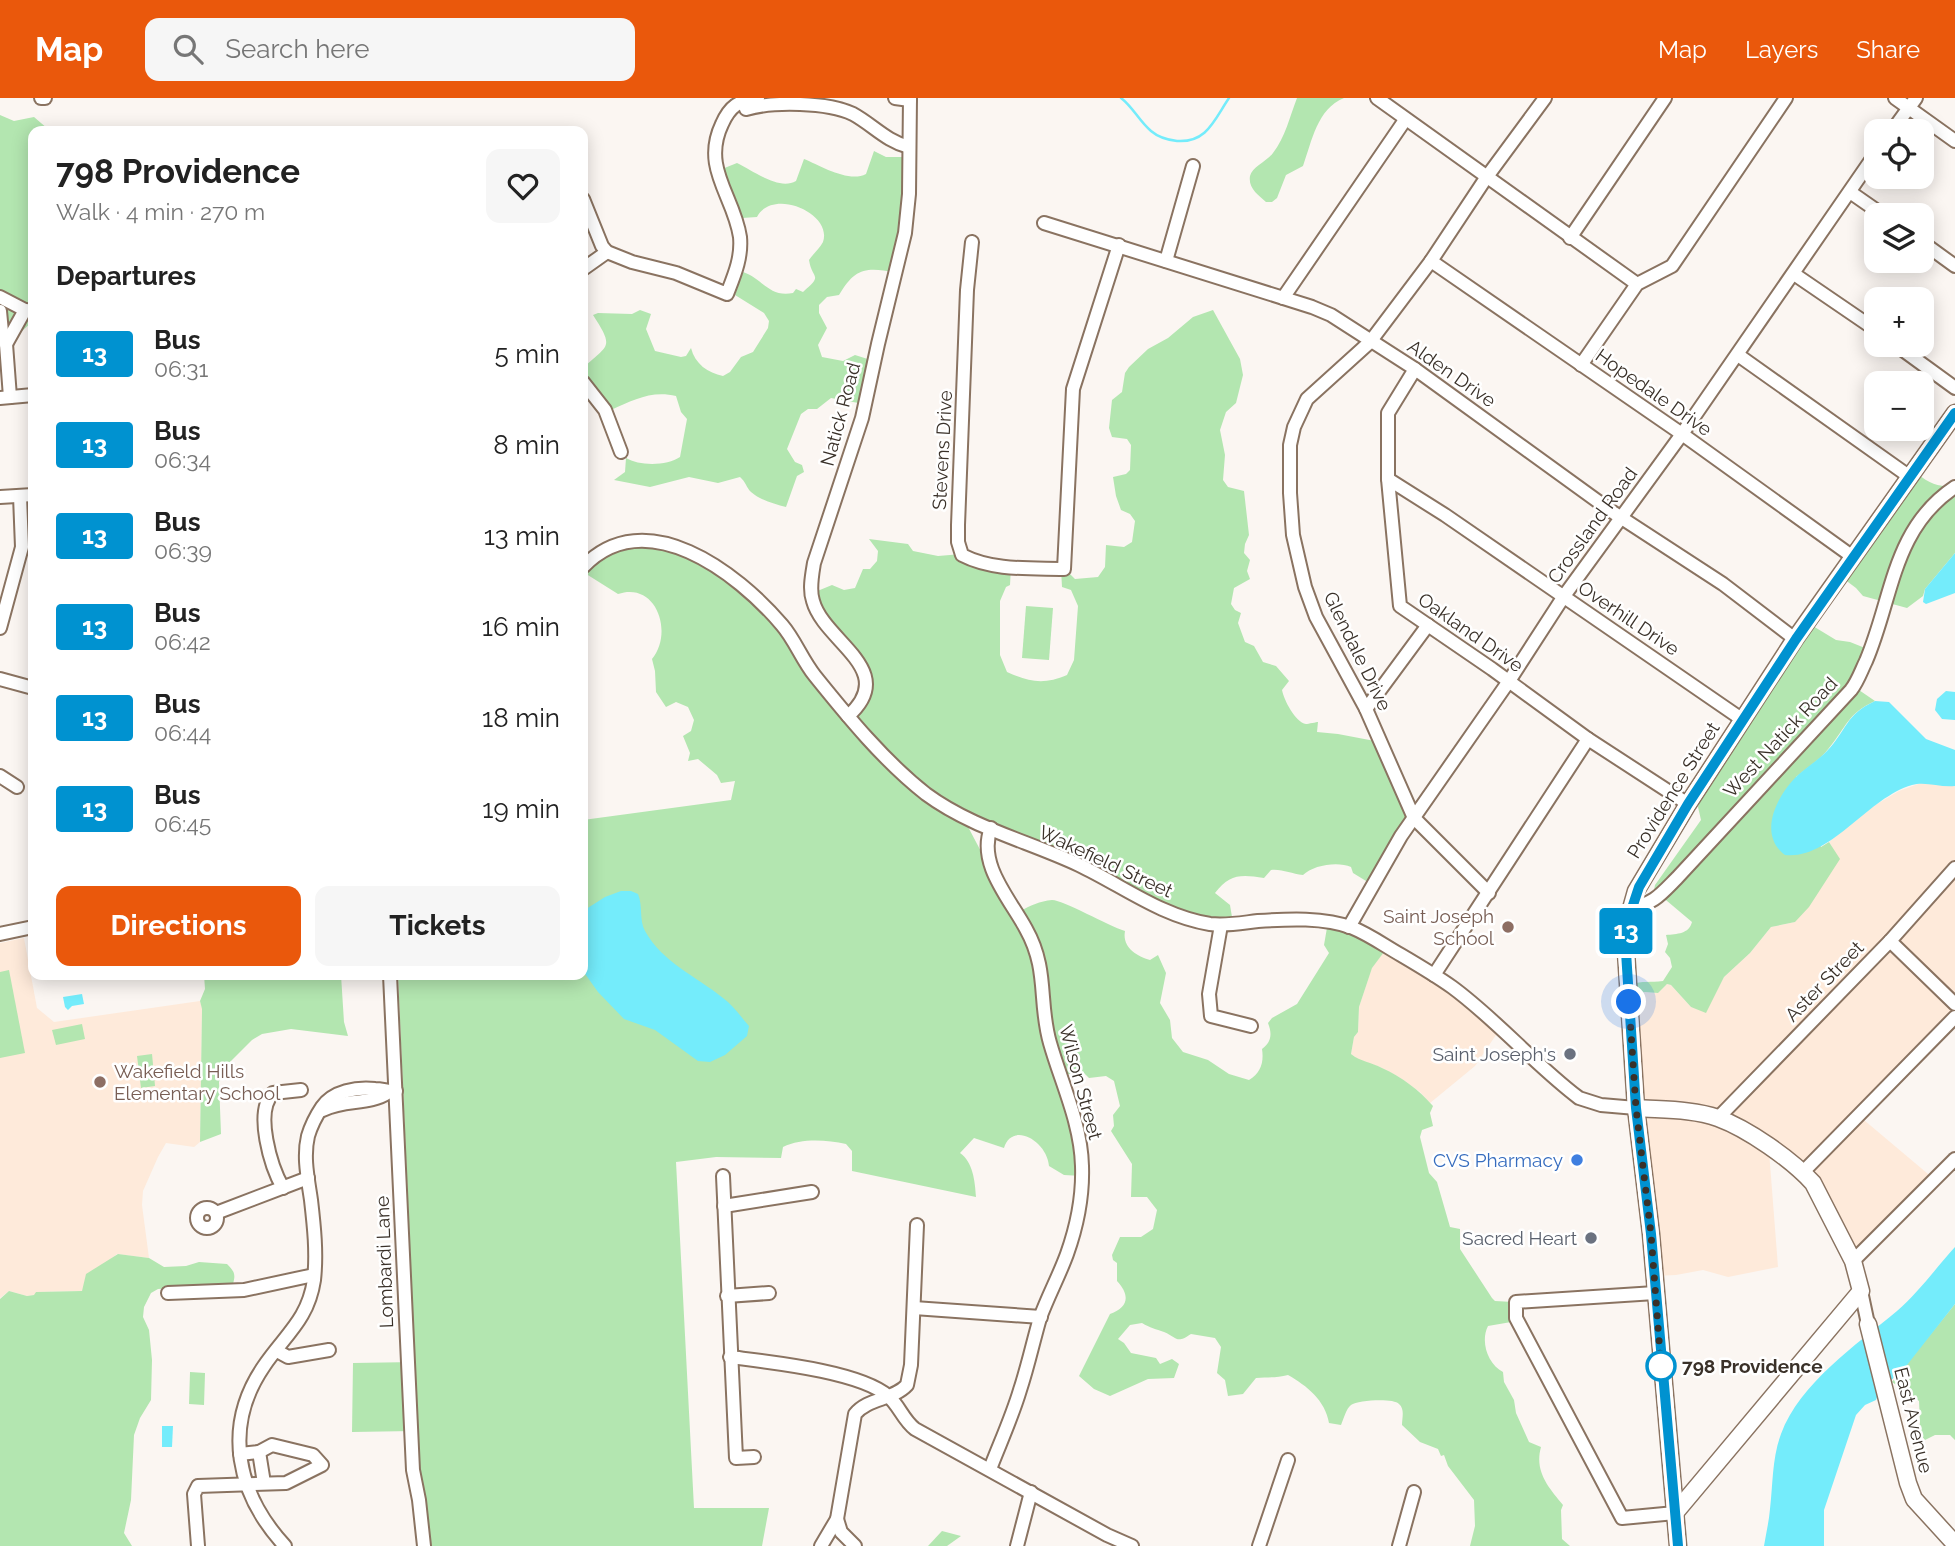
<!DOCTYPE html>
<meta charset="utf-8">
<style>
:root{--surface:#fff;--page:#f6f6f6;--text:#222;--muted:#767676;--accent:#ea580c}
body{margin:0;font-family:Raleway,sans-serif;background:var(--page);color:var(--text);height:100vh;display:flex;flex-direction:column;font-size:26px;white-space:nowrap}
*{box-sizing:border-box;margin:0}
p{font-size:23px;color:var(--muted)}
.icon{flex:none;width:38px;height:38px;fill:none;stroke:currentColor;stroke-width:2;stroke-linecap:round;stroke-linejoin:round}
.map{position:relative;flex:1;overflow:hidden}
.side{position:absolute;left:28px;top:28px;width:560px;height:854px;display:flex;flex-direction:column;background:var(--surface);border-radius:14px;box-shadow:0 4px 18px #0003}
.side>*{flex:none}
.badge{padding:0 14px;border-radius:5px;font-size:24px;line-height:46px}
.fabs{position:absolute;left:1864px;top:21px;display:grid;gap:14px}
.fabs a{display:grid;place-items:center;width:70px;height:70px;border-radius:14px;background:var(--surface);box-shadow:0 4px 18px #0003;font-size:35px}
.you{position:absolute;width:35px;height:35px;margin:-18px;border:5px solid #fff;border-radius:50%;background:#1a73e8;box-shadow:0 0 0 10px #1a73e833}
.map>.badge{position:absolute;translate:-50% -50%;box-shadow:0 0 0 4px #fff}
h2{padding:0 28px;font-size:26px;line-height:63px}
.round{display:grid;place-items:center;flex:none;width:74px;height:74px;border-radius:14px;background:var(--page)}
.summary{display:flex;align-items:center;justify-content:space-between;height:119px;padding:0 28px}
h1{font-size:33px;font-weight:700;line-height:52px}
.action{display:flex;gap:14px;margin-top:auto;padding:14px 28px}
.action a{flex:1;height:80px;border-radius:14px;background:var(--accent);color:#fff;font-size:28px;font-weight:700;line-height:80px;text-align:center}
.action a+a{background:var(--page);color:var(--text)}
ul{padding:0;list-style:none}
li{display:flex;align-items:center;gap:21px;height:91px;padding:0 28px}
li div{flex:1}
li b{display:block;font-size:26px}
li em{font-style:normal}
li .badge{min-width:77px;font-weight:700;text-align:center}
header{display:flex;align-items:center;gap:42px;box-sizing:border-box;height:98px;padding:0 35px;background:var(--accent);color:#fff}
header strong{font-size:33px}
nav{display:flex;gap:38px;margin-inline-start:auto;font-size:24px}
.search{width:490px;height:63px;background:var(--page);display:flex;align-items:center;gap:18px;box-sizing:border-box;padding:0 24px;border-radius:14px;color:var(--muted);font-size:26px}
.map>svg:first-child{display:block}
</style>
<header>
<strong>Map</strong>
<div class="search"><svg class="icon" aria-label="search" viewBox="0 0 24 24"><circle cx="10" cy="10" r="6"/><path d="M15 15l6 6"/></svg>Search here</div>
<nav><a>Map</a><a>Layers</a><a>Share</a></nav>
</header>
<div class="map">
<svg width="1955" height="1448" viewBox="0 0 1955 1448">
<rect width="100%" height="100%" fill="#fbf6f2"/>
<!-- built -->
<g fill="#feeada">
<path d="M1921,685L1955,688V918L1858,1017L1934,1081L1856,1164L1821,1097L1769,1053L1778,1169L1728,1179L1703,1172L1676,1177L1655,1178L1629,898L1645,894L1658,895L1667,886L1671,887L1691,909L1706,913L1724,879L1750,855L1771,829L1795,824L1832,749L1829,744L1865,713L1899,693Z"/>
<path d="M24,840L37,910L54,924L200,903L202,910L200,1044L194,1049L166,1045L158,1059L143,1093L142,1107L149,1160L117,1156L106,1165L82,1193L36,1194L35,1197L27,1198L9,1193L0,1200V845Z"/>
<path d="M1387,850L1500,931L1475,968L1430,1005L1420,994L1399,979L1380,969L1359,962L1351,956L1354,939L1358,934L1359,909L1372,869Z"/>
</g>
<!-- green -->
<g fill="#b3e6b0">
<path d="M1297,0H1344C1317,11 1312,43 1303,68L1286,77L1277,100L1272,104H1266C1258,97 1248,90 1250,78C1252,69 1267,63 1273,55C1285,40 1290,18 1297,0Z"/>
<path d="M0,17L14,23L34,19L48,31L88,29V33H33V223L22,233L0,235Z"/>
<path d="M874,53L886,59H908L895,174C865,169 855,170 839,197L827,199L819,207V215L827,230L818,247L822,259L843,263L855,257L874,263L864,306L831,300L817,311H808L801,316L787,351L795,364L802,367L804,374L797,378L786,409C774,406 760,402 751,394C746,389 746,384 740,379L718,385L689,379L650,389L614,382L625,374L626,360C639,368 667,368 680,359L687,321L681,314L676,298C652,292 633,302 611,312L583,275V270C608,246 615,251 593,217L598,215L632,216L640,212L651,216L646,231L655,253L681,259L686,258L691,250C695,266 708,275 723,278L730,274L741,259L753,254L768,230L769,223L764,215L735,197L743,174C762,180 769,200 793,195L796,191L803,194C824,176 812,182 809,162C813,156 820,150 823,144C833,115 772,89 757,119L742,120L736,101L722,71L737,65C754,73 779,93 796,83L804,61C821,68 849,85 866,76Z"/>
<path d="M1213,212L1240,261L1243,277L1236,305L1226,314L1220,332L1225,357L1223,382L1228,389L1244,393L1249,437L1245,446L1244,455L1250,462L1247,473L1250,481L1234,490L1231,506L1235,512L1241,515L1238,525L1245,544L1254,548L1263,564L1276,568L1289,583L1282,592C1284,602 1295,624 1306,626C1308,626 1317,624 1318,624L1317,634L1338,636L1380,644L1414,720L1371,786L1353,775L1351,769C1338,763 1313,767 1303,777C1291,776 1283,771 1271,772L1264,780C1241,776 1229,776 1215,795L1230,807L1233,825L1206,824L1119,786L966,725L995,780L1020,813C1030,808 1040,803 1052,802C1064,802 1108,828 1125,833C1122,849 1136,858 1150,862L1158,857L1166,875L1160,905L1170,922L1172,940L1183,954L1208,962L1229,976L1249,982C1261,975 1264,964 1262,951C1272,944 1272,935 1268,925L1272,920L1297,906L1329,855L1324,847L1328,824L1387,850L1372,870L1359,909L1358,934L1354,939L1351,956C1361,964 1371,964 1382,970C1402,979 1419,992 1433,1008L1430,1015L1433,1028L1422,1032L1420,1039L1429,1075L1437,1084L1450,1129L1460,1131V1151L1492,1200L1495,1203L1513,1204L1517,1223L1488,1228C1480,1244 1488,1266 1503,1274L1504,1284L1514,1302L1516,1315L1529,1344L1541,1349C1534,1374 1549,1390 1563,1407L1561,1412L1562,1441L1570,1448H1470L1475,1428L1474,1402L1448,1368L1444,1357L1441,1358L1438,1351L1420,1344L1402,1327C1402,1320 1405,1311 1399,1306C1394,1300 1358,1302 1351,1307C1346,1311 1344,1320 1341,1327L1329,1325C1325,1302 1307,1288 1288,1277C1277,1280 1268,1279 1256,1280L1243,1296L1228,1298L1225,1282L1217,1275L1221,1249L1215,1240L1191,1236C1176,1246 1178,1240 1164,1234C1156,1231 1150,1230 1142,1225L1130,1227L1118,1241L1124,1245L1131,1255L1156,1260L1160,1266L1172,1261L1179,1266L1174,1280L1148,1281L1110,1298L1094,1291L1079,1278L1110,1216C1129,1209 1130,1197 1117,1183V1165L1113,1162L1112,1157L1120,1139H1141L1153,1131L1157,1112L1147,1099H1131L1132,1066L1111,1033L1114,1028L1113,1017L1120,1008L1114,983L1106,978L1089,980L1083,974L1063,977L1082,1078L1064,1077L1049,1068C1047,1043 1012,1023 1004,1050L974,1040L960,1055C973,1064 975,1083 976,1099L852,1073V1053L846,1046C826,1042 802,1040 783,1049L781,1060L716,1059L676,1064L694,1410H769L762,1448H430L413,1333L352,1334L353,1265L415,1264L398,877H583V722L731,702L735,683L721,685L717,677L698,661L688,663L690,655L683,638L691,633L694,622L688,609L676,604L666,609L656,594L655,573L652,561C674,534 656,483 618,496L583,474V460L589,454L609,444L697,451L741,478L763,498L790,529L852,619L867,578L829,529L815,494L832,487L844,492L855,490L863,471H870L877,463L878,453L869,441L908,446L913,453L938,458L962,456L1011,469L1010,487L1006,489L1000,503V557L1007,574C1029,584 1044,587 1067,577L1074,562L1078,508L1071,492L1062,489L1061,471L1064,470L1075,481L1098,479L1105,469L1106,447L1124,449L1132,444L1135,423L1130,416L1121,412L1116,398L1113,379L1126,376L1130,372L1131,347L1127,341L1112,339L1109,330L1112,302L1122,294L1125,275L1129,269L1148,251L1168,240L1193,219Z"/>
<path d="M1915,374C1927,384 1939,391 1955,387V455L1925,491L1923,498L1907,510L1863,498L1856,490L1840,478Z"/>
<path d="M1026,508L1053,510L1049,562L1022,560Z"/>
<path d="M1808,525L1836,542L1850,544L1870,552L1856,590L1875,603C1847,616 1847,628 1829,650C1821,661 1807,670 1796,679L1821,749L1829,744L1840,761L1809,809L1795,824L1771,829L1750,855L1724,879L1706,915L1691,909L1671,887L1667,886L1658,895L1645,894L1629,898V887C1644,882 1650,885 1663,883L1672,869L1670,860L1665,854L1668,846L1666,837C1677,836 1689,836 1692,824L1654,792L1655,787L1701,722L1698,709L1705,681Z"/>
<path d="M9,872L25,955L0,960V874Z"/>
<path d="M204,877H341L344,924L348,938L291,931L262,936L252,942L223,971L219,984L221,1036L200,1044L202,911L200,903L205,891Z"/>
<path d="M82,926L85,941L56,947L52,932Z"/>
<path d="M152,956L155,988L141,990L137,958Z"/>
<path d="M118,1156L149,1160L164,1169L186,1168L199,1164L227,1166C234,1173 236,1176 233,1186L158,1191L151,1195L144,1209L143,1219L149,1232L152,1262L151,1302L140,1320L134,1337L131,1402L124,1435L132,1448H0V1201L9,1193L27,1198L34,1197L36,1194L82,1193L86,1176Z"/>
<path d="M1955,1206V1342L1950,1337H1935L1925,1342L1918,1334L1920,1325L1919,1303L1892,1284Z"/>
<path d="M190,1274L205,1275L204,1307L189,1306Z"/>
<path d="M942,1433L961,1438L947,1448H928Z"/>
</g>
<!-- water -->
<g fill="#74ecfb">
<path d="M1955,455V495L1926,506L1923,504L1925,491Z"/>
<path d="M1946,593L1955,594V622L1942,621L1935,612L1937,601Z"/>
<path d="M1875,603L1889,604L1926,641L1955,652V688C1941,690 1926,683 1912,687C1867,700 1831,762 1785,757C1757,736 1777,697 1798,677C1807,669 1818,662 1827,653C1847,632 1845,617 1875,603Z"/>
<path d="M621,793H631L638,796C643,808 639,822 645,833C663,865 696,878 723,900C733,907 741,919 749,928L747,938L725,957L710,964L698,963L655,932L624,921L598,894L583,873V813L605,799Z"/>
<path d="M82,896L84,906L72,908L68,912L65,909L63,899Z"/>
<path d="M1955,1149V1206L1907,1267L1879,1294L1876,1302L1865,1307L1856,1317L1824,1412V1448H1764C1766,1436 1769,1423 1770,1411C1773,1386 1772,1360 1781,1336C1800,1285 1856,1247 1897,1213C1918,1195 1936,1170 1955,1149Z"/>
<path d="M162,1328H173L172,1349H162Z"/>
</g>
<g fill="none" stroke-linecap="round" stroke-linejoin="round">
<!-- stream -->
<path stroke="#74ecfb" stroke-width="2.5" d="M1121,0C1133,9 1139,23 1151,33C1158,39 1168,42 1177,43C1207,45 1214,22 1229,0"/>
<defs>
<g id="minor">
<path d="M41,0H45"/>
<path d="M895,0L910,2"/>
<path d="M1377,0L1637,186"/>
<path d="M1895,0L1955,43"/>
<path d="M746,11C773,3 828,4 853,16C873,27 886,43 909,49"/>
<path d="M1892,33L1916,0"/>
<path d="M1850,94L1883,117"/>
<path d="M583,101L602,148L607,154L632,164L676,175L727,196C734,178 742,160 740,139C734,98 701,70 722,26C730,8 738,3 758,0"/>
<path d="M1044,125L1312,209L1331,217L1415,271L1614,415L1723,486L1795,541"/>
<path d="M1570,140L1665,0"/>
<path d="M972,144L967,192L958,427V444L962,457C993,473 1030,470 1064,471L1073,291L1119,147"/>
<path d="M1922,144L1955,168"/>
<path d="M1166,163L1193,68"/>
<path d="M1431,163L1682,336L1853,459"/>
<path d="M583,171L607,154"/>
<path d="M1794,176L1876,232"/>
<path d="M0,199L25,212L33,213"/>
<path d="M1283,200L1405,22"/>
<path d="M0,213L2,234L6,246L10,299"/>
<path d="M6,246L25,212"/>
<path d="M1896,247L1955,290"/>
<path d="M1738,257L1910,379"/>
<path d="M1581,267L1637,186L1672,168L1786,0"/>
<path d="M1415,271L1388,315V381L1400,508L1492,571L1588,641L1688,706"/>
<path d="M583,284L605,312L621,354"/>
<path d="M0,300L33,297"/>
<path d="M1388,381L1445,417L1743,622"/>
<path d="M0,399L33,397"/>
<path d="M583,469C645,404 737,474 782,527C795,542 802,562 815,578C848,619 884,663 926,696C972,730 1028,743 1079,767C1123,788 1161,818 1210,826C1227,828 1241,825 1258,823C1288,821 1324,819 1353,830C1370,837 1385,848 1401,857C1418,867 1435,877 1452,889C1497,922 1534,966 1579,1000L1601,1007L1636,1010"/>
<path d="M0,530L22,449L20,398"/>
<path d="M0,581L33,590"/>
<path d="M1366,611L1428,527"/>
<path d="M848,618C900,572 824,544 813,503C809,492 812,477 814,465L862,320L878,246L905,135L909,96L910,0"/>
<path d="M0,678L17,689"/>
<path d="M1489,795L1414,720L1366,611L1316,519L1305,489L1293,437L1290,395V347L1294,329L1307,301L1370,244L1431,163L1486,80L1545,0"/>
<path d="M1630,810C1654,806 1661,796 1677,780L1851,592C1858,583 1861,573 1866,563C1893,500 1892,431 1955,389"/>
<path d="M1221,827L1209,896L1211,918L1251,928"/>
<path d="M1349,829L1401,738L1509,583L1564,498L1682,336L1876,55"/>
<path d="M0,836L33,829"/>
<path d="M1890,843L1955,906"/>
<path d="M390,877L413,1372L419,1402L424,1448"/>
<path d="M1434,877L1588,641"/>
<path d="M323,1012C346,1000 368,1008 389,994"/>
<path d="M1718,1020L1890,843L1955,770"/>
<path d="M1803,1074L1955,919"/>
<path d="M723,1078L736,1360L754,1359"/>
<path d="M283,1090C271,1069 254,1014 273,995L301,992"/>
<path d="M724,1108L812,1094"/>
<circle cx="207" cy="1120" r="10"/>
<path d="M216,1115L308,1080"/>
<path d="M1853,1163L1955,1061"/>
<path d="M1861,1193L1868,1226"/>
<path d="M168,1195L244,1192L314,1177"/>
<path d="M1655,1195L1516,1204V1220L1622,1420L1675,1415"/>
<path d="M727,1198L769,1195"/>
<path d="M914,1210L1041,1219"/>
<path d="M277,1253L288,1259L329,1252"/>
<path d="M730,1259C768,1264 859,1273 888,1298C899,1307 903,1322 915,1331L1107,1437L1132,1448"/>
<path d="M259,1354L264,1385"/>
<path d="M990,1371C1000,1345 1012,1319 1020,1292C1028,1268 1033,1244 1040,1220C1048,1198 1059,1178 1067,1156C1077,1128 1083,1097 1082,1068C1081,1025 1061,984 1050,945C1038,904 1049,872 1026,831C1010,801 977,766 991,730"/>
<path d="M837,1421L841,1434L855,1448"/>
<path d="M198,1448L194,1396L198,1388L286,1385L322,1367L313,1357L272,1347L259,1354L240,1356"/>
<path d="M285,1448C237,1396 222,1329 264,1268C285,1237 308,1222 314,1182C317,1155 314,1128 311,1102C308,1081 303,1059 308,1038C311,1028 316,1018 322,1009C333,993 357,989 375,991C383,991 389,994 396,993"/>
<path d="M821,1448L837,1421L855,1316C868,1300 893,1302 907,1287L911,1267L917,1127"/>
<path d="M1017,1448L1031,1394"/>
<path d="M1259,1448L1288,1362"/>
<path d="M1399,1448L1414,1394"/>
</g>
<g id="major">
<path d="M1636,1010C1662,1012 1693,1011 1718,1020C1748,1031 1791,1061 1813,1085L1853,1163L1861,1193L1675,1415"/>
<path d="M1868,1226L1908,1385L1914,1401L1955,1446"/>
<path d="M1678,1448L1651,1136L1636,1010L1626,854L1627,825L1636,793L1688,706L1795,541L1955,315"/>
</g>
</defs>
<!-- minor casing -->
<use href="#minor" stroke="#8a7361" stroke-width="16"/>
<!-- major casing -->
<use href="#major" stroke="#8a7361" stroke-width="19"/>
<!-- minor -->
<use href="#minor" stroke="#fff" stroke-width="12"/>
<!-- major -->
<use href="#major" stroke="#fff" stroke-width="16"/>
</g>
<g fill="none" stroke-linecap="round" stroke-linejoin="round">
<defs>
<path id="line" d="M1678,1448L1651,1136L1636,1010L1626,854L1627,825L1639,789L1688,706L1796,541L1955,315"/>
</defs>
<!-- line casing -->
<use href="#line" stroke="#fff" stroke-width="16"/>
<!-- line -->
<use href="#line" stroke="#0092d0" stroke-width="10"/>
<!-- walk -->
<path stroke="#3a3129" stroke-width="7" stroke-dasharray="0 12.6" d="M1629,904L1636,1010L1651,1136L1661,1268"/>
</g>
<!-- markers -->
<g fill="#8d6e63" stroke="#fff" stroke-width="2.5">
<circle cx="1508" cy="829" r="7"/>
<circle cx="100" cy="984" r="7"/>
</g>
<g fill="#6b7280" stroke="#fff" stroke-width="2.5">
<circle cx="1570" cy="956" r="7"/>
<circle cx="1591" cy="1140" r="7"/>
</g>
<circle fill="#3f7fe0" stroke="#fff" stroke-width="2.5" cx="1577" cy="1062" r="7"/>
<circle fill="#fff" stroke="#0092d0" stroke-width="3.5" cx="1661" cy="1268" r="14"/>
<g text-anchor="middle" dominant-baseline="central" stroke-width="5" stroke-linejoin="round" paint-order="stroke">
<!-- street labels -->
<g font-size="19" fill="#3a3129" stroke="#fff">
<text transform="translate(1452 275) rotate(35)">Alden Drive</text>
<text transform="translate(1654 294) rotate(35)">Hopedale Drive</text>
<text transform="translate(840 316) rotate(-75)">Natick Road</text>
<text transform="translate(942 352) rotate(-87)">Stevens Drive</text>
<text transform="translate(1592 427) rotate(-54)">Crossland Road</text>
<text transform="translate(1629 520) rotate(34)">Overhill Drive</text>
<text transform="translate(1471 534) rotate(35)">Oakland Drive</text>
<text transform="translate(1358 553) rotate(64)">Glendale Drive</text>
<text transform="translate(1780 639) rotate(-47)">West Natick Road</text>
<text transform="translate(1673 692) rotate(-58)">Providence Street</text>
<text transform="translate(1106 763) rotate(25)">Wakefield Street</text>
<text transform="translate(1824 883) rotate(-46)">Aster Street</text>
<text transform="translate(1081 984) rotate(75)">Wilson Street</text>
<text transform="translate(384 1164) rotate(-92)">Lombardi Lane</text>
<text transform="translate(1914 1322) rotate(76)">East Avenue</text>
</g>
<!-- education labels -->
<g font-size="19" fill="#785e54" stroke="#fff" text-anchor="end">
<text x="1494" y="818">Saint Joseph<tspan x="1494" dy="22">School</tspan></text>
<text x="114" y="973" text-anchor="start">Wakefield Hills<tspan x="114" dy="22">Elementary School</tspan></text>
</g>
<!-- worship labels -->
<g font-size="19" fill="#5b616d" stroke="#fff" text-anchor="end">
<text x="1556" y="956">Saint Joseph's</text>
<text x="1577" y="1140">Sacred Heart</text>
</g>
<!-- shop labels -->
<g font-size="19" fill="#366cbe" stroke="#fff" text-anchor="end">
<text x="1563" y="1062">CVS Pharmacy</text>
</g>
<!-- stop labels -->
<g font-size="19" font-weight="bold" fill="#3a3129" stroke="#fff" text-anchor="start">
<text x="1682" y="1268">798 Providence</text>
</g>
</g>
</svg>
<div class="fabs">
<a><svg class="icon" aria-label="locate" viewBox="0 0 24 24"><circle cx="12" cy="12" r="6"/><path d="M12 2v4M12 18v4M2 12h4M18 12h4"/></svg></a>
<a><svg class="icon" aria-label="layers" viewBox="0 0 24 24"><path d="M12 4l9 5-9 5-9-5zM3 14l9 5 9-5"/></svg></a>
<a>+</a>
<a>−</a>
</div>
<div class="you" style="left:1629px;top:904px"></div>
<b class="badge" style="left:1626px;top:833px;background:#0092d0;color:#fff">13</b>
<section class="side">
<div class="summary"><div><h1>798 Providence</h1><p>Walk · 4 min · 270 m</p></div><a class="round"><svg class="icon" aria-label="heart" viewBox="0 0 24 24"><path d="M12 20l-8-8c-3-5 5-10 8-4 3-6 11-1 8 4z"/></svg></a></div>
<h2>Departures</h2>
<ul>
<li><span class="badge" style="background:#0092d0;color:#fff">13</span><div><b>Bus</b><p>06:31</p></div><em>5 min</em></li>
<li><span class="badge" style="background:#0092d0;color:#fff">13</span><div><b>Bus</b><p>06:34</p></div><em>8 min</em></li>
<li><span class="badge" style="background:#0092d0;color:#fff">13</span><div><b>Bus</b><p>06:39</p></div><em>13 min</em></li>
<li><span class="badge" style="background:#0092d0;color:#fff">13</span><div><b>Bus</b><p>06:42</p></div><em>16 min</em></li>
<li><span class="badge" style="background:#0092d0;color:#fff">13</span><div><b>Bus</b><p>06:44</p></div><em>18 min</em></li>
<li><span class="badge" style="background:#0092d0;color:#fff">13</span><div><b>Bus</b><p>06:45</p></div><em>19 min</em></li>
</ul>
<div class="action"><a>Directions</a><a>Tickets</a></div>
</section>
</div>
